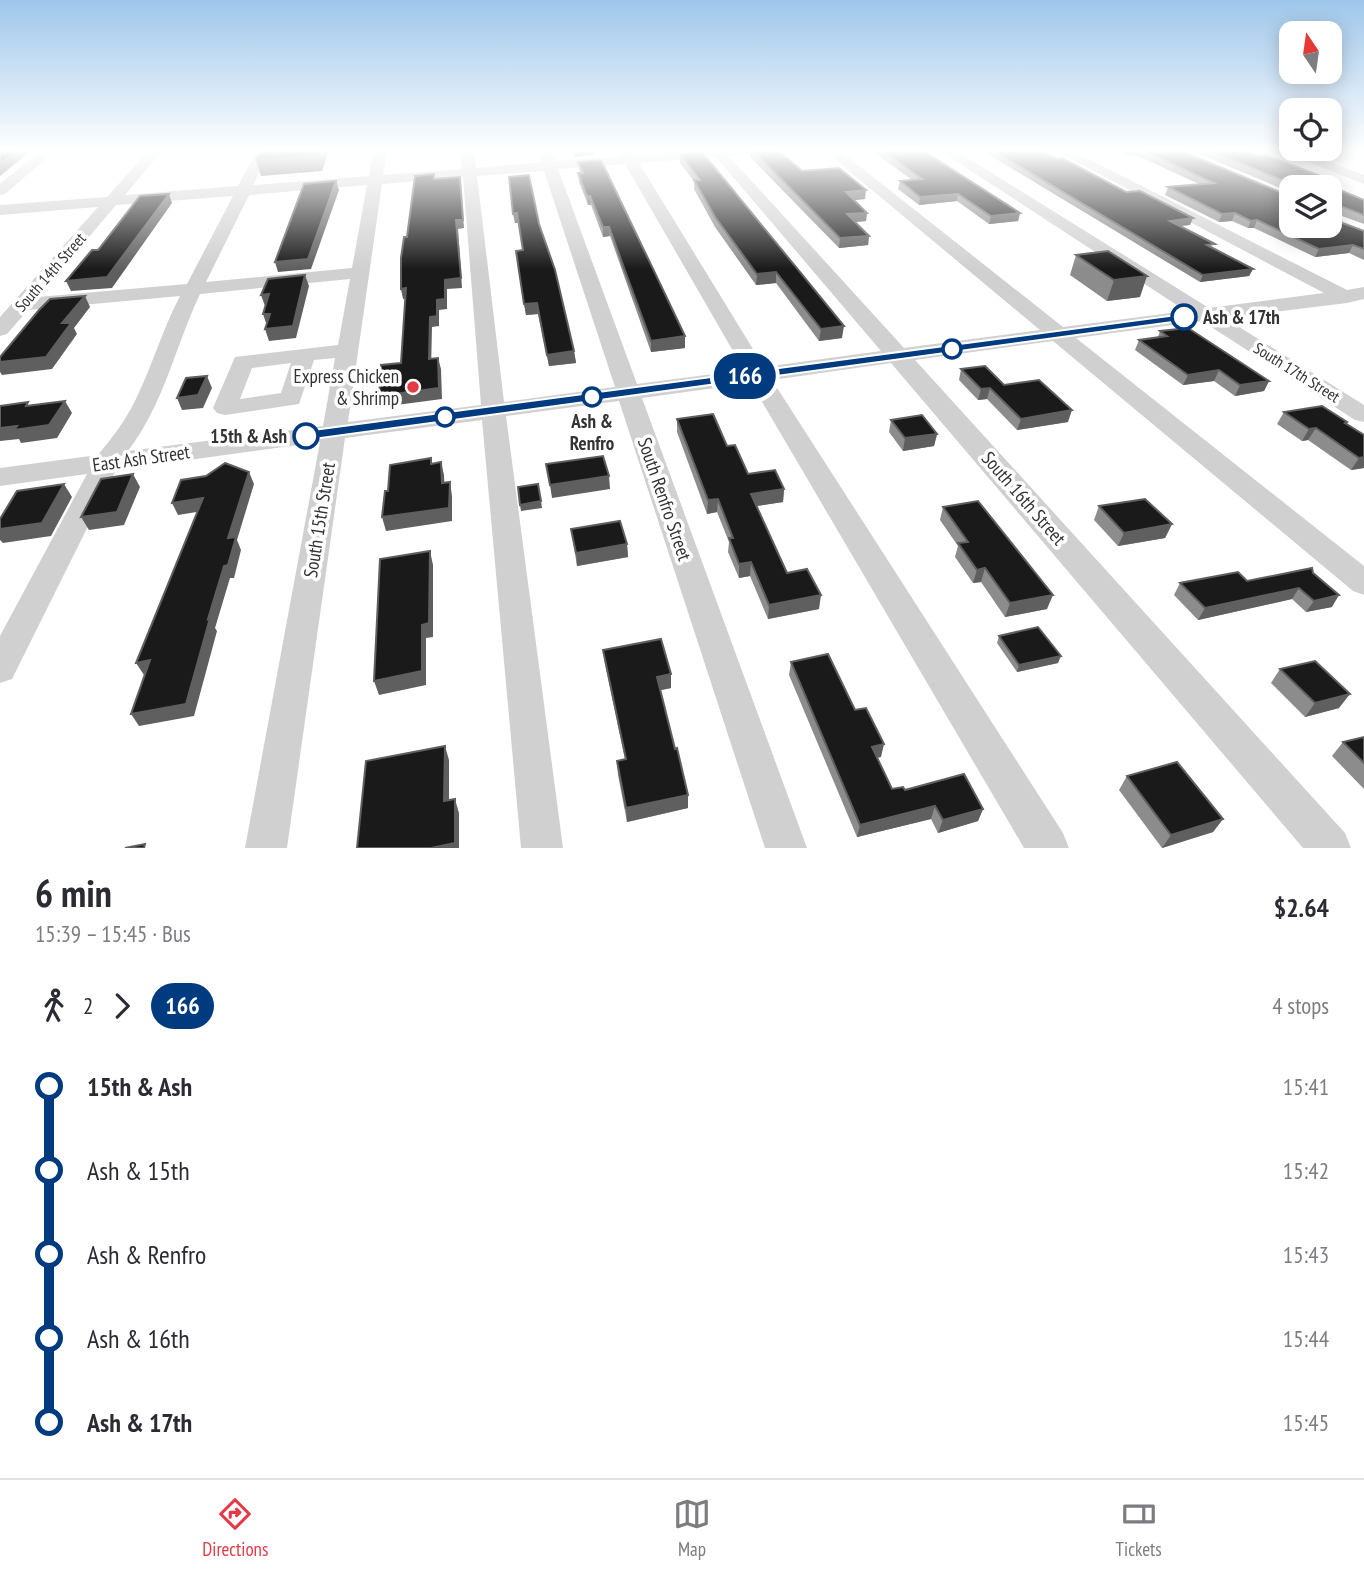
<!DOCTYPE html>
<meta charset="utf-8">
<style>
:root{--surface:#fff;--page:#f7f7f7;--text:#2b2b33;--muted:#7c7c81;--line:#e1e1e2;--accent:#e63946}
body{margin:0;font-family:"PT Sans Narrow",sans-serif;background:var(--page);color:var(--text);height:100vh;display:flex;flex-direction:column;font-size:26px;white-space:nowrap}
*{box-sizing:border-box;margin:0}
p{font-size:23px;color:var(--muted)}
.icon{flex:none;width:38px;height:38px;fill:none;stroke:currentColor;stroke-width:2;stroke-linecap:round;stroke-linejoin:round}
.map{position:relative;height:848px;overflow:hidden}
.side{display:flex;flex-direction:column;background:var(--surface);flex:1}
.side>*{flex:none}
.badge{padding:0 14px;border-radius:23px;font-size:24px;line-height:46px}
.needle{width:46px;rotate:347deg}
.tools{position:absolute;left:1279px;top:21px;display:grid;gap:14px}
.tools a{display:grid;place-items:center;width:63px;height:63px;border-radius:14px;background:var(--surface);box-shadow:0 4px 18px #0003;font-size:35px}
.map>.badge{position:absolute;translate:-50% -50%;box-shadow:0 0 0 4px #fff}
.legs{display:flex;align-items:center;gap:10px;height:77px;padding:0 35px;font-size:23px}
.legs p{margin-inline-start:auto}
.overview{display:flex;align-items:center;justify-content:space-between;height:119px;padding:0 35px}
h1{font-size:38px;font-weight:700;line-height:52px}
ul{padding:0 35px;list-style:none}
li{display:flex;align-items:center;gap:24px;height:84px;font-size:26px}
li i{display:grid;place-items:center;width:10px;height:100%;margin:0 9px;background:currentColor}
li i::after{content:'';width:18px;height:18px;margin:-9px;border:5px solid;border-radius:50%;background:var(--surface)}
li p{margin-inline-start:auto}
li:first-child i{background:linear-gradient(#0000 50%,currentColor 0)}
li:last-child i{background:linear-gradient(currentColor 50%,#0000 0)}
.dock{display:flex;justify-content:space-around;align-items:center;height:98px;border-top:2px solid var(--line);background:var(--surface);font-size:19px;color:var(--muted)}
.dock a{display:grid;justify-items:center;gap:4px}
.dock .selected{color:var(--accent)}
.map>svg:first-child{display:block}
</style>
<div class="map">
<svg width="1364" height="848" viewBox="0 0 1364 848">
<rect width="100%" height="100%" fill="#fff"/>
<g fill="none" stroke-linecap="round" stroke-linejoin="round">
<!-- minor -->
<g fill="#d0d0d0" fill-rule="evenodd">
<path d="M41,150H56L5,194L0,195V184Z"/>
<path d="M149,150H163L125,195L238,186L257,150H271L253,185L369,176L373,150H387L383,175L462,169L460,150H474L476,168L541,162L537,150H551L555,161L621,156L617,150H631L634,155L698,150H756L749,154L729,156L904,348L1040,330L824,150H839L1063,327L1186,311L939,150H955L1209,308L1324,293L1054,150H1071L1347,290L1364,287V299L1347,303L1225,318L1364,405V422L1355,420L1202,321L1076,338L1364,566V595L1353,591L1053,341L915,360L1345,833L1351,848H1303L891,363L772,380L1063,833L1069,848H1024L751,383L642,398L807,848H765L619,401L506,416L563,848H521L482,420L345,438L287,848H245L320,442L116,470L12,679L0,683V636L87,474L0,486V468L98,455C112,438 125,421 135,401C152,367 162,330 180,296L28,310L7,334L0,336V317L98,207L0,215V205L107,197ZM716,157L881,351L764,367L639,163ZM625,164L744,370L637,384L558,169ZM544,171L615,387L504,402L477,176ZM463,177L481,405L348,422L382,184ZM367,185L352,268L206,282L249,195ZM233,196L187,284L38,297L116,205ZM350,279L338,345L235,357L213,408L217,413L225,415L299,404L314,360L335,358L323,426L128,451C164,404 175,347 200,294ZM291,363L281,393L240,399L252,368Z"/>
<path d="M1278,150H1297L1364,175V184Z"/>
</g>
</g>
<!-- wall -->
<g fill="#8c8c8c">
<path d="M750,150H778L802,171L865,199L854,200L867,213L866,221L855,222L869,236L868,245L839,248L750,157Z"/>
<path d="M871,150H922L1020,213L1018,221L989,224L957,201L919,205L898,189L900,181L912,180Z"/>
<path d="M981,150H1040L1190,225L1180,226L1213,248L1253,269L1249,276L1200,282Z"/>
<path d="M1115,150H1179L1292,226L1330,187H1292V193L1190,150H1243L1325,182L1334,188L1364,200V224L1331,212L1332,219L1364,231V260L1349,253L1315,257L1254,228H1248L1232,221L1219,222L1165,195L1168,187L1199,184L1136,155L1128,156Z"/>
<path d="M680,154L842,338L819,341L776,283L756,285L715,227L694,189V181L680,163Z"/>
<path d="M578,162L685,336V348L651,352L610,236L603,237L591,205H588L579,182L578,173H580Z"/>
<path d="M509,177L539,224L574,351L576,363L549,366L538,314L526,315L516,251L523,250L518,223H515Z"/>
<path d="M1076,255L1140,297L1107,301L1070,275Z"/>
<path d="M1160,331L1269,381L1264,391L1235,396L1214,381L1183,385L1135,350L1139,340L1158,337Z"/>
<path d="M961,369L1004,385L1068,422L1017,430L987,399L978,400L959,380Z"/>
<path d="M1284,412L1347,422L1346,424L1364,435V468L1351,470L1308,440L1302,441L1277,424Z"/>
<path d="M677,419L727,446L748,474L784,489L783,502L756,506L787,573L819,609L768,619L750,576L739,578L728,552L729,542L717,512L707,514L677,432Z"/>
<path d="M891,420L937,434L934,446L903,451L889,432Z"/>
<path d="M1099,506L1172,524L1165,538L1118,546L1094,520Z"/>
<path d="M943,507L1047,609L1005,617L981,582L973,583L955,557L958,546L940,520Z"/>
<path d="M571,529L627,544L628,557L577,566Z"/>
<path d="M1313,573L1332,607L1306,612L1292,599L1198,620L1174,595L1180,583L1247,581Z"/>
<path d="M999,636L1058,663L1017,672L997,643Z"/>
<path d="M603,650L671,688L660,690L688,808L627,822L618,775L617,761L625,759L605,664Z"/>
<path d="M791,662L881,757L877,758L892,789L905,790L983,809L978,821L938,833L931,819L857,837L789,675Z"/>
<path d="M1280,669L1339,708L1305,717L1271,683Z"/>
<path d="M1364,737V789L1332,756L1343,742Z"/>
<path d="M1127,776L1223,819L1213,832L1162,848L1119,790Z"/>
</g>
<!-- shaded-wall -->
<g fill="#5f5f5f">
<path d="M18,150H32L0,176V164Z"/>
<path d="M320,150H329L322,171L261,176L256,160Z"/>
<path d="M573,150H595V155L574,157Z"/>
<path d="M1130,150H1138L1136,155L1128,156Z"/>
<path d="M460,177L464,228L458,229L462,288L447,289V309L439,310V326L432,327L431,370L429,359L430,317L445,280L456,220Z"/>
<path d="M336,181L339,190L311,269L278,272L275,262Z"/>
<path d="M866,190L865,199L845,201L846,192Z"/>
<path d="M169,194L172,203L112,288L71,291L66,281Z"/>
<path d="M958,194L957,201L919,205L920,197Z"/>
<path d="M587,196H590L591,205H588Z"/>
<path d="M517,213L518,223H515L513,214Z"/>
<path d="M867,213L866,221L846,223L847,214Z"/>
<path d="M1020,213L1018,221L989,224L991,216Z"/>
<path d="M1235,213L1232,221L1219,222L1222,214Z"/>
<path d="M1193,218L1190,225L1168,227L1170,221Z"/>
<path d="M1257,220L1254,228H1248L1251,221Z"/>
<path d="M603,227H609L610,236L603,237Z"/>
<path d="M869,236L868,245L839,248L840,238Z"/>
<path d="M1353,245L1349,253L1315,257L1319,249Z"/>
<path d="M1253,269L1249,276L1200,282L1203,275Z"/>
<path d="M776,272V283L756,285L757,274Z"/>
<path d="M305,275L309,286L296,338L269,341L265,329Z"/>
<path d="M1147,276L1140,297L1107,301L1114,280Z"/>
<path d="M406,288L408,298L403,299L401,289Z"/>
<path d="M269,294L265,306L261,295Z"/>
<path d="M85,296L90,307L74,328L77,334L52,369L2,375L0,372V362L62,323Z"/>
<path d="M537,303L538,314L526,315L524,304Z"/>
<path d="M263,314H270L267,326Z"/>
<path d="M844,326L842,338L819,341L821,329Z"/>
<path d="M685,336V348L651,352V341Z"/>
<path d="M574,351L576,363L549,366L547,355Z"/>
<path d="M438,358L441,369L442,399L381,407L379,396Z"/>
<path d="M1219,370L1214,381L1183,385L1188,375Z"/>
<path d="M207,376L212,388L203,408L182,410L177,398Z"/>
<path d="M1269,381L1264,391L1235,396L1240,385Z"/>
<path d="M990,388L987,399L978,400L981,389Z"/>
<path d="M65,401L72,413L57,438L21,443L19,439L0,441V428Z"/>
<path d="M1072,410L1068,422L1017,430L1021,419Z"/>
<path d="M1316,428L1308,440L1302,441L1309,429Z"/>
<path d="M937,434L934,446L903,451L905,438Z"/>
<path d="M1364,457V468L1351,470L1359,458Z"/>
<path d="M441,462L444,475L445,497L442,483Z"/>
<path d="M249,472L254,484L237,540L241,550L234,578H230L215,628L217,631L194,716L139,726L131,714L208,619L228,538Z"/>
<path d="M133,474L140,487L124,525L89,530L81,517Z"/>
<path d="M609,476L610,489L552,498L550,485Z"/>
<path d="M450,482L452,496V521L386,531L382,517Z"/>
<path d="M64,484L72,497L51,536L3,543L0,540V529Z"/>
<path d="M784,489L783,502L750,507L751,494Z"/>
<path d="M203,498L209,510L178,515L172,503Z"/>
<path d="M718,499L717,512L707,514L708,500Z"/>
<path d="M541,501L542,508L521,511L520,505Z"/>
<path d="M1172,524L1165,538L1118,546L1124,533Z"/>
<path d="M627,544L628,557L577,566L576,553Z"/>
<path d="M430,551L433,565V637L426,638V685L379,695L374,681Z"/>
<path d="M751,562L750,576L739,578V564Z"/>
<path d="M985,568L981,582L973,583L977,570Z"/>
<path d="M1299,588L1292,599L1198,620L1205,608Z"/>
<path d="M821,595L819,609L768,619L769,605Z"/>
<path d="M1053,595L1047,609L1005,617L1010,603Z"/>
<path d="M1339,595L1332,607L1306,612L1314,601Z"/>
<path d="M1061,656L1058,663L1017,672L1019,665Z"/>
<path d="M150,660L144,675L136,663Z"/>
<path d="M671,674V688L657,691V677Z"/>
<path d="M1350,694L1339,708L1305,717L1315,703Z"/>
<path d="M884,744L881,757L869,759L872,747Z"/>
<path d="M445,746L449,760V815L444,801Z"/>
<path d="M688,795V808L627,822L626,808Z"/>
<path d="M455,799L459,813V848H431Z"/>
<path d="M935,806L931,819L857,837L860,825Z"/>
<path d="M983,809L978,821L938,833L943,820Z"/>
<path d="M1223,819L1213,832L1162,848L1171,835Z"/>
</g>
<!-- building -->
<g fill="#1a1a1a" stroke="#5f5f5f" stroke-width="2">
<path d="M0,150H18L0,164Z"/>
<path d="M261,150H320L318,156L256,160Z"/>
<path d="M752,150H778L802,171L839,168L866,190L846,192L867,213L847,214L869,236L840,238Z"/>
<path d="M882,150H922L1020,213L991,216L958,194L920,197L900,181L922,179Z"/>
<path d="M992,150H1040L1057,159L1062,158L1126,192L1140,191L1193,218L1170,221L1215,244L1207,245L1253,269L1203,275Z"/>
<path d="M1142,150H1179L1292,197V226H1330V187H1296V186L1209,150H1243L1258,156L1266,155L1326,178L1319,179L1335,186H1330L1364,200V215L1335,204L1331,206L1332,219L1364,231V249L1353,245L1319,249L1257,220L1251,221L1235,213L1222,214L1168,187L1214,183Z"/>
<path d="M702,152L844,326L821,329L776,272L757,274L715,217L694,180H700L680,154Z"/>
<path d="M601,160L685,336L651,341L609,227H603L590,196H587L578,173H583L578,162Z"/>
<path d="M434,174V179L460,177L463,220H456L461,278L445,280V299L437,300V316L430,317L429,359L438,358L439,388L379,396L381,365L401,363L406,288L401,289V258L404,237H407L415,176Z"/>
<path d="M529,175L539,224L555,270L574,351L547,355L537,303L524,304L516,251L523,250L517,213L513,214L509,177Z"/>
<path d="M336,181L308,259L275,262L304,184Z"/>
<path d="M169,194L107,277L66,281L92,250H98L140,196Z"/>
<path d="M1108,251L1147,276L1114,280L1076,255Z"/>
<path d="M305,275L293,326L265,329L270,314H263L269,294L261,295L268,279Z"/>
<path d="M85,296L62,323H71L46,357L0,362V357L39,310L50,299Z"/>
<path d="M1188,328L1269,381L1240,385L1219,370L1188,375L1139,340L1167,336L1160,331Z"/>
<path d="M985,366L1004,385L1039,380L1072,410L1021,419L990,388L981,389L961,369Z"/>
<path d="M207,376L198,395L177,398L186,378Z"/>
<path d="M65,401L49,425L14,430L17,426L0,428V406L28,402L26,406Z"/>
<path d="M1322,406L1347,422L1345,423L1364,435V457L1359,458L1316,428L1309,429L1284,412Z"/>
<path d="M713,414L727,446L735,445L748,474L775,470L784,489L751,494L787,573L807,569L821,595L769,605L751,562L739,564L729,538H733L718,499L708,500L677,419Z"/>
<path d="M922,415L937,434L905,438L891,420Z"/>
<path d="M603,456L609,476L550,485L546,464Z"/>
<path d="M431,458V464L441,462L442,483L450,482L449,508L382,517L385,491H388L390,465Z"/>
<path d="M225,463L249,472L228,538L236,537L228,565L224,566L208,619L210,618L186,704L131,714L150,660L136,663L203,498L172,503L181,480L206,476Z"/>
<path d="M133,474L117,512L81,517L101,479Z"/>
<path d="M64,484L42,523L0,529V519L17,491Z"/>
<path d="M538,484L541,501L520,505L518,487Z"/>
<path d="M1145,499L1172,524L1124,533L1099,506Z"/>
<path d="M978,501L1053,595L1010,603L985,568L977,570L958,543L968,542L943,507Z"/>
<path d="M620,521L627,544L576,553L571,529Z"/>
<path d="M430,551L429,623L422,625V671L374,681L380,559Z"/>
<path d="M1312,568L1313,573L1339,595L1314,601L1299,588L1205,608L1180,583L1238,572L1247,581Z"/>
<path d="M1038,627L1061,656L1019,665L999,636Z"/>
<path d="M661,639L671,674L657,677L675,749L677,748L688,795L626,808L617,761L626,759L603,650Z"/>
<path d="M828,654L855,710L866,708L884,744L872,747L892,789L903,787L905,790L964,774L983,809L943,820L935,806L860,825L791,662Z"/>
<path d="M1315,661L1350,694L1315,703L1280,669Z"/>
<path d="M1364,737V763L1343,742Z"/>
<path d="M445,746L444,801L455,799V843L431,848H357L366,761Z"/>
<path d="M1177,762L1223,819L1171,835L1127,776Z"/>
<path d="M145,844L144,848H125Z"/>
</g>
<!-- sky -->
<linearGradient id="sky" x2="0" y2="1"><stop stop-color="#9ec6ea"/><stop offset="0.56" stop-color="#fff"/><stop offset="1" stop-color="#fff" stop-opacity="0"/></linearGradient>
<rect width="1364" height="269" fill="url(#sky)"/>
<!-- line-1 -->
<path fill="#003b80" stroke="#fff" stroke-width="2" d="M1184,314L1189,317L1187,320L306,440L299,436L306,431Z"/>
<!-- markers -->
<g fill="#fff" stroke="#003b80" stroke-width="3.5">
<circle cx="1184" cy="317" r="12"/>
<circle cx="952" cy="349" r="9"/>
<circle cx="592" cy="397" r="9"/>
<circle cx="445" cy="417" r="9"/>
<circle cx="306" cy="436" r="12"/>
</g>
<circle fill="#e63946" stroke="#fff" stroke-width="2.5" cx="413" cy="387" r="7"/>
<g text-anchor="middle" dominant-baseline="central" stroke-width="7" stroke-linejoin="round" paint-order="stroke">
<!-- far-street labels -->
<g font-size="16" fill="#333" stroke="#fff">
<text transform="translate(50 272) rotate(-49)">South 14th Street</text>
<text transform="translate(1297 372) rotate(32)">South 17th Street</text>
</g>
<!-- stop labels -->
<g font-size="19" font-weight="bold" fill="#333" stroke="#fff" text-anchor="start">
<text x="1203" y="317">Ash &amp; 17th</text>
<text x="592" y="421" text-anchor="middle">Ash &amp;<tspan x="592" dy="22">Renfro</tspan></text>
<text x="287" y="436" text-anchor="end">15th &amp; Ash</text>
</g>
<!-- poi labels -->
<g font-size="19" fill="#333" stroke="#fff" text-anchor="end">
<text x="399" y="376">Express Chicken<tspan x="399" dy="22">&amp; Shrimp</tspan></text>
</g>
<!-- street labels -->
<g font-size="19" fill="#333" stroke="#fff">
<text transform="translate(141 458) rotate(-8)">East Ash Street</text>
<text transform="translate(1024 498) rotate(49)">South 16th Street</text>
<text transform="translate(665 499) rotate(71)">South Renfro Street</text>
<text transform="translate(319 520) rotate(-81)">South 15th Street</text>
</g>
</g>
</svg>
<div class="tools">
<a><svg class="needle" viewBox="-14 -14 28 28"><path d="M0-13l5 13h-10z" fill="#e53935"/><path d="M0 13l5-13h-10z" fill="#7c7c81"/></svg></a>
<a><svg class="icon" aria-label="locate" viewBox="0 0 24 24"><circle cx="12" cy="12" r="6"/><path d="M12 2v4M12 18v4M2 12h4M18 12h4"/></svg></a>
<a><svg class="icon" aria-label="layers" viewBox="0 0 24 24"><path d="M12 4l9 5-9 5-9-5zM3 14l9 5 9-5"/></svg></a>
</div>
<b class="badge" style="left:745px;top:376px;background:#003b80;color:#fff">166</b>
</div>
<section class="side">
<div class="overview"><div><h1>6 min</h1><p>15:39 – 15:45 · Bus</p></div><b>$2.64</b></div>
<div class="legs"><svg class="icon" aria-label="walk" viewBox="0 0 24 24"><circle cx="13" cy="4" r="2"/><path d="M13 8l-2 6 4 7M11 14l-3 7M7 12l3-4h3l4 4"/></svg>2<svg class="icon" aria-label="forward" viewBox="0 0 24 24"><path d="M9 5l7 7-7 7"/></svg><b class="badge" style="background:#003b80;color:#fff">166</b><p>4 stops</p></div>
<ul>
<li><i style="color:#003b80"></i><b>15th &amp; Ash</b><p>15:41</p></li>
<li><i style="color:#003b80"></i><span>Ash &amp; 15th</span><p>15:42</p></li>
<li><i style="color:#003b80"></i><span>Ash &amp; Renfro</span><p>15:43</p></li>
<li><i style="color:#003b80"></i><span>Ash &amp; 16th</span><p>15:44</p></li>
<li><i style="color:#003b80"></i><b>Ash &amp; 17th</b><p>15:45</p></li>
</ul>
</section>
<nav class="dock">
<a class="selected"><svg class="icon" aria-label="directions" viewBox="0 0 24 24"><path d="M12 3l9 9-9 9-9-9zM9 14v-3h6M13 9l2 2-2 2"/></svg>Directions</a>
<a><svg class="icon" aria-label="map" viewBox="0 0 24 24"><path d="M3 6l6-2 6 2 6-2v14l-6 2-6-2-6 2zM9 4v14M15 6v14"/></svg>Map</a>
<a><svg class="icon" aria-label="tickets" viewBox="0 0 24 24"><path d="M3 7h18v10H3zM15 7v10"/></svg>Tickets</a>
</nav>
